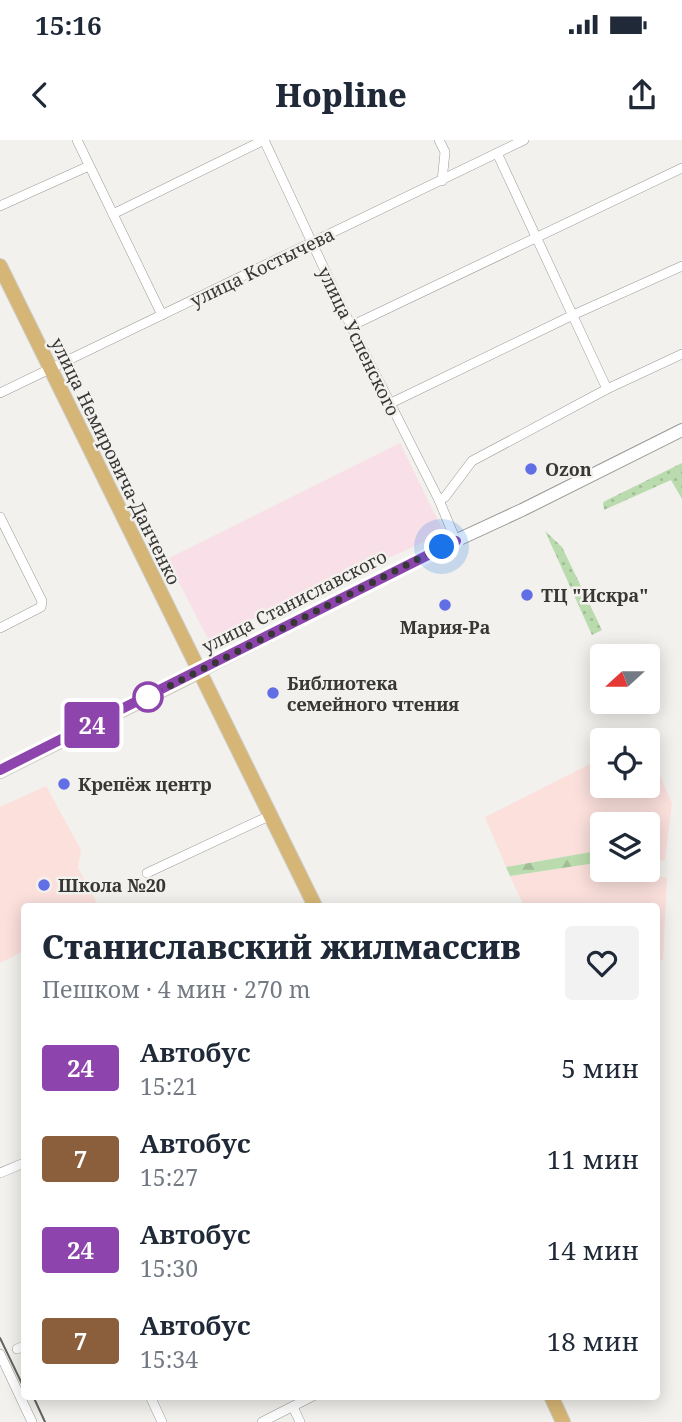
<!DOCTYPE html>
<html lang="ru">
<meta charset="utf-8">
<style>
:root{--surface:#fff;--page:#f2f2f3;--text:#1f2937;--muted:#747a83}
body{margin:0;font-family:"Noto Serif",serif;background:var(--page);color:var(--text);height:100vh;display:flex;flex-direction:column;font-size:26px;white-space:nowrap}
*{box-sizing:border-box;margin:0}
p{font-size:23px;color:var(--muted)}
.icon{flex:none;width:38px;height:38px;fill:none;stroke:currentColor;stroke-width:2;stroke-linecap:round;stroke-linejoin:round}
.map{position:relative;flex:1;overflow:hidden}
.side{position:absolute;left:21px;top:763px;width:639px;height:497px;display:flex;flex-direction:column;background:var(--surface);border-radius:7px;box-shadow:0 4px 18px #0003}
.side>*{flex:none}
.badge{padding:0 14px;border-radius:5px;font-size:24px;line-height:46px}
.needle{width:46px;rotate:249deg}
.buttons{position:absolute;left:590px;top:504px;display:grid;gap:14px}
.buttons a{display:grid;place-items:center;width:70px;height:70px;border-radius:7px;background:var(--surface);box-shadow:0 4px 18px #0003;font-size:35px}
.you{position:absolute;width:35px;height:35px;margin:-18px;border:5px solid #fff;border-radius:50%;background:#1a73e8;box-shadow:0 0 0 10px #1a73e833}
.map>.badge{position:absolute;translate:-50% -50%;box-shadow:0 0 0 4px #fff}
.round{display:grid;place-items:center;flex:none;width:74px;height:74px;border-radius:7px;background:var(--page)}
.overview{display:flex;align-items:center;justify-content:space-between;height:119px;padding:0 21px}
h1{font-size:33px;font-weight:800;line-height:52px}
ul{padding:0;list-style:none}
li{display:flex;align-items:center;gap:21px;height:91px;padding:0 21px}
li div{flex:1}
li b{display:block;font-size:26px}
li em{font-style:normal}
li .badge{min-width:77px;font-weight:700;text-align:center}
.status{display:flex;justify-content:space-between;align-items:center;height:49px;padding:0 35px;background:var(--surface);direction:ltr}
.status svg{height:19px;fill:currentColor}
header{display:flex;justify-content:space-between;align-items:center;height:91px;padding:0 21px;background:var(--surface);font-size:32px;font-weight:800}
.map>svg:first-child{display:block}
</style>
<div class="status"><b>15:16</b><svg viewBox="0 0 49 12"><path d="M0 12V9h3v3zM5 12V6h3v6zM10 12V3h3v9zM15 12V0h3v12zM26 1h20v11H26zM47 4h2v5h-2z"/></svg></div>
<header><svg class="icon" aria-label="back" viewBox="0 0 24 24"><path d="M15 5l-7 7 7 7"/></svg>Hopline<svg class="icon" aria-label="share" viewBox="0 0 24 24"><path d="M12 15V3M7 8l5-5 5 5M5 13v7h14v-7"/></svg></header>
<div class="map">
<svg width="682" height="1282" viewBox="0 0 682 1282">
<defs>
<pattern id="grass-dots" width="8" height="8" patternUnits="userSpaceOnUse" patternTransform="scale(1.75)"><rect width="8" height="8" fill="#badbad"/><path d="M2 2h.1M6 6h.1" fill="none" stroke="#a0bd95" stroke-width="1.8" stroke-linecap="round"/></pattern>
<pattern id="forest-firs" width="22" height="20" patternUnits="userSpaceOnUse" patternTransform="scale(1.75)"><rect width="22" height="20" fill="#badbad"/><path d="M5 1l3.5 6h-7zM16 11l3.5 6h-7z" fill="#a0bd95"/></pattern>
</defs>
<rect width="100%" height="100%" fill="#f2f1ed"/>
<!-- industrial -->
<path fill="#f8dfe8" d="M400,303L444,393L208,499L167,419Z"/>
<!-- education -->
<g fill="#fbe0dc">
<path d="M648,608L672,663L665,721L648,718V684H602V710L506,727L485,677L602,618V646H648Z"/>
<path d="M46,646L81,710L78,728L97,763L95,766H24V811L0,823V667Z"/>
<path d="M602,722V730H635L667,738L663,820L656,822V766H524L510,736Z"/>
</g>
<!-- grass -->
<g fill="url(#grass-dots)">
<path d="M682,323V359L671,340L604,370L603,363L605,361Z"/>
<path d="M545,391L562,407L602,490L592,495Z"/>
</g>
<!-- forest -->
<path fill="url(#forest-firs)" d="M602,710V722L510,736L506,727Z"/>
<g fill="none" stroke-linecap="round" stroke-linejoin="round">
<defs>
<g id="street">
<path d="M77,0L162,175"/>
<path d="M439,0L445,12L442,41"/>
<path d="M497,13L607,249"/>
<path d="M0,66L89,26"/>
<path d="M113,74L264,0L351,186L439,360L456,401"/>
<path d="M351,186L682,28"/>
<path d="M0,253L524,0"/>
<path d="M389,264L573,175L682,126"/>
<path d="M439,360L445,357L472,321L607,249L682,214"/>
<path d="M0,377L42,461L41,467L0,488"/>
<path d="M147,733L269,676"/>
<path d="M0,1033L24,1023"/>
<path d="M17,1209L24,1206"/>
<path d="M0,1214L32,1282"/>
<path d="M150,1256L162,1282"/>
<path d="M293,1267L300,1282"/>
<path d="M262,1282L313,1256"/>
</g>
<path id="secondary" d="M198,532L442,407L522,370L682,290"/>
<g id="primary">
<path d="M0,126L315,766"/>
<path d="M0,631L198,532"/>
<path d="M551,1256L563,1282"/>
</g>
</defs>
<!-- street casing -->
<use href="#street" stroke="#9b9996" stroke-width="10"/>
<!-- secondary casing -->
<use href="#secondary" stroke="#9b9996" stroke-width="14"/>
<!-- primary casing -->
<use href="#primary" stroke="#cfcfcf" stroke-width="16"/>
<!-- street -->
<use href="#street" stroke="#fff" stroke-width="9"/>
<!-- secondary -->
<use href="#secondary" stroke="#fff" stroke-width="12"/>
<!-- primary -->
<use href="#primary" stroke="#d6b676" stroke-width="14"/>
<!-- tram -->
<g stroke="#636360" stroke-width="2">
<path d="M0,1198L24,1248"/>
<path d="M33,1256L45,1282"/>
</g>
</g>
<g fill="none" stroke-linecap="round" stroke-linejoin="round">
<defs>
<path id="line" d="M0,630L456,401"/>
</defs>
<!-- line casing -->
<use href="#line" stroke="#fff" stroke-width="16"/>
<!-- line -->
<use href="#line" stroke="#8e44ad" stroke-width="10"/>
<!-- walk -->
<path stroke="#373735" stroke-width="7" stroke-dasharray="0 12.6" d="M148,557L442,407"/>
</g>
<!-- markers -->
<g fill="#616ee6" stroke="#f2f1ed" stroke-width="2.5">
<circle cx="531" cy="329" r="7"/>
<circle cx="527" cy="455" r="7"/>
<circle cx="445" cy="465" r="7"/>
<circle cx="273" cy="553" r="7"/>
<circle cx="64" cy="644" r="7"/>
<circle cx="44" cy="745" r="7"/>
</g>
<circle fill="#fff" stroke="#8e44ad" stroke-width="3.5" cx="148" cy="557" r="14"/>
<g text-anchor="middle" dominant-baseline="central" stroke-width="5" stroke-linejoin="round" paint-order="stroke">
<!-- street labels -->
<g font-size="18" fill="#373735" stroke="#f2f1ed">
<text transform="translate(262 127) rotate(-26)">улица Костычева</text>
<text transform="translate(359 201) rotate(64)">улица Успенского</text>
<text transform="translate(116 321) rotate(64)">улица Немировича-Данченко</text>
<text transform="translate(294 461) rotate(-27)">улица Станиславского</text>
</g>
<!-- poi labels -->
<g font-size="18" font-weight="bold" fill="#373735" stroke="#f2f1ed" text-anchor="start">
<text x="545" y="329">Ozon</text>
<text x="541" y="455">ТЦ "Искра"</text>
<text x="445" y="487" text-anchor="middle">Мария-Ра</text>
<text x="287" y="543">Библиотека<tspan x="287" dy="21">семейного чтения</tspan></text>
<text x="78" y="644">Крепёж центр</text>
<text x="58" y="745">Школа №20</text>
</g>
</g>
</svg>
<div class="buttons">
<a><svg class="needle" viewBox="-14 -14 28 28"><path d="M0-13l5 13h-10z" fill="#e53935"/><path d="M0 13l5-13h-10z" fill="#747a83"/></svg></a>
<a><svg class="icon" aria-label="locate" viewBox="0 0 24 24"><circle cx="12" cy="12" r="6"/><path d="M12 2v4M12 18v4M2 12h4M18 12h4"/></svg></a>
<a><svg class="icon" aria-label="layers" viewBox="0 0 24 24"><path d="M12 4l9 5-9 5-9-5zM3 14l9 5 9-5"/></svg></a>
</div>
<div class="you" style="left:442px;top:407px"></div>
<b class="badge" style="left:92px;top:585px;background:#8e44ad;color:#fff">24</b>
<section class="side">
<div class="overview"><div><h1>Станиславский жилмассив</h1><p>Пешком · 4 мин · 270 m</p></div><a class="round"><svg class="icon" aria-label="heart" viewBox="0 0 24 24"><path d="M12 20l-8-8c-3-5 5-10 8-4 3-6 11-1 8 4z"/></svg></a></div>
<ul>
<li><span class="badge" style="background:#8e44ad;color:#fff">24</span><div><b>Автобус</b><p>15:21</p></div><em>5 мин</em></li>
<li><span class="badge" style="background:#8b5e3c;color:#fff">7</span><div><b>Автобус</b><p>15:27</p></div><em>11 мин</em></li>
<li><span class="badge" style="background:#8e44ad;color:#fff">24</span><div><b>Автобус</b><p>15:30</p></div><em>14 мин</em></li>
<li><span class="badge" style="background:#8b5e3c;color:#fff">7</span><div><b>Автобус</b><p>15:34</p></div><em>18 мин</em></li>
</ul>
</section>
</div>
